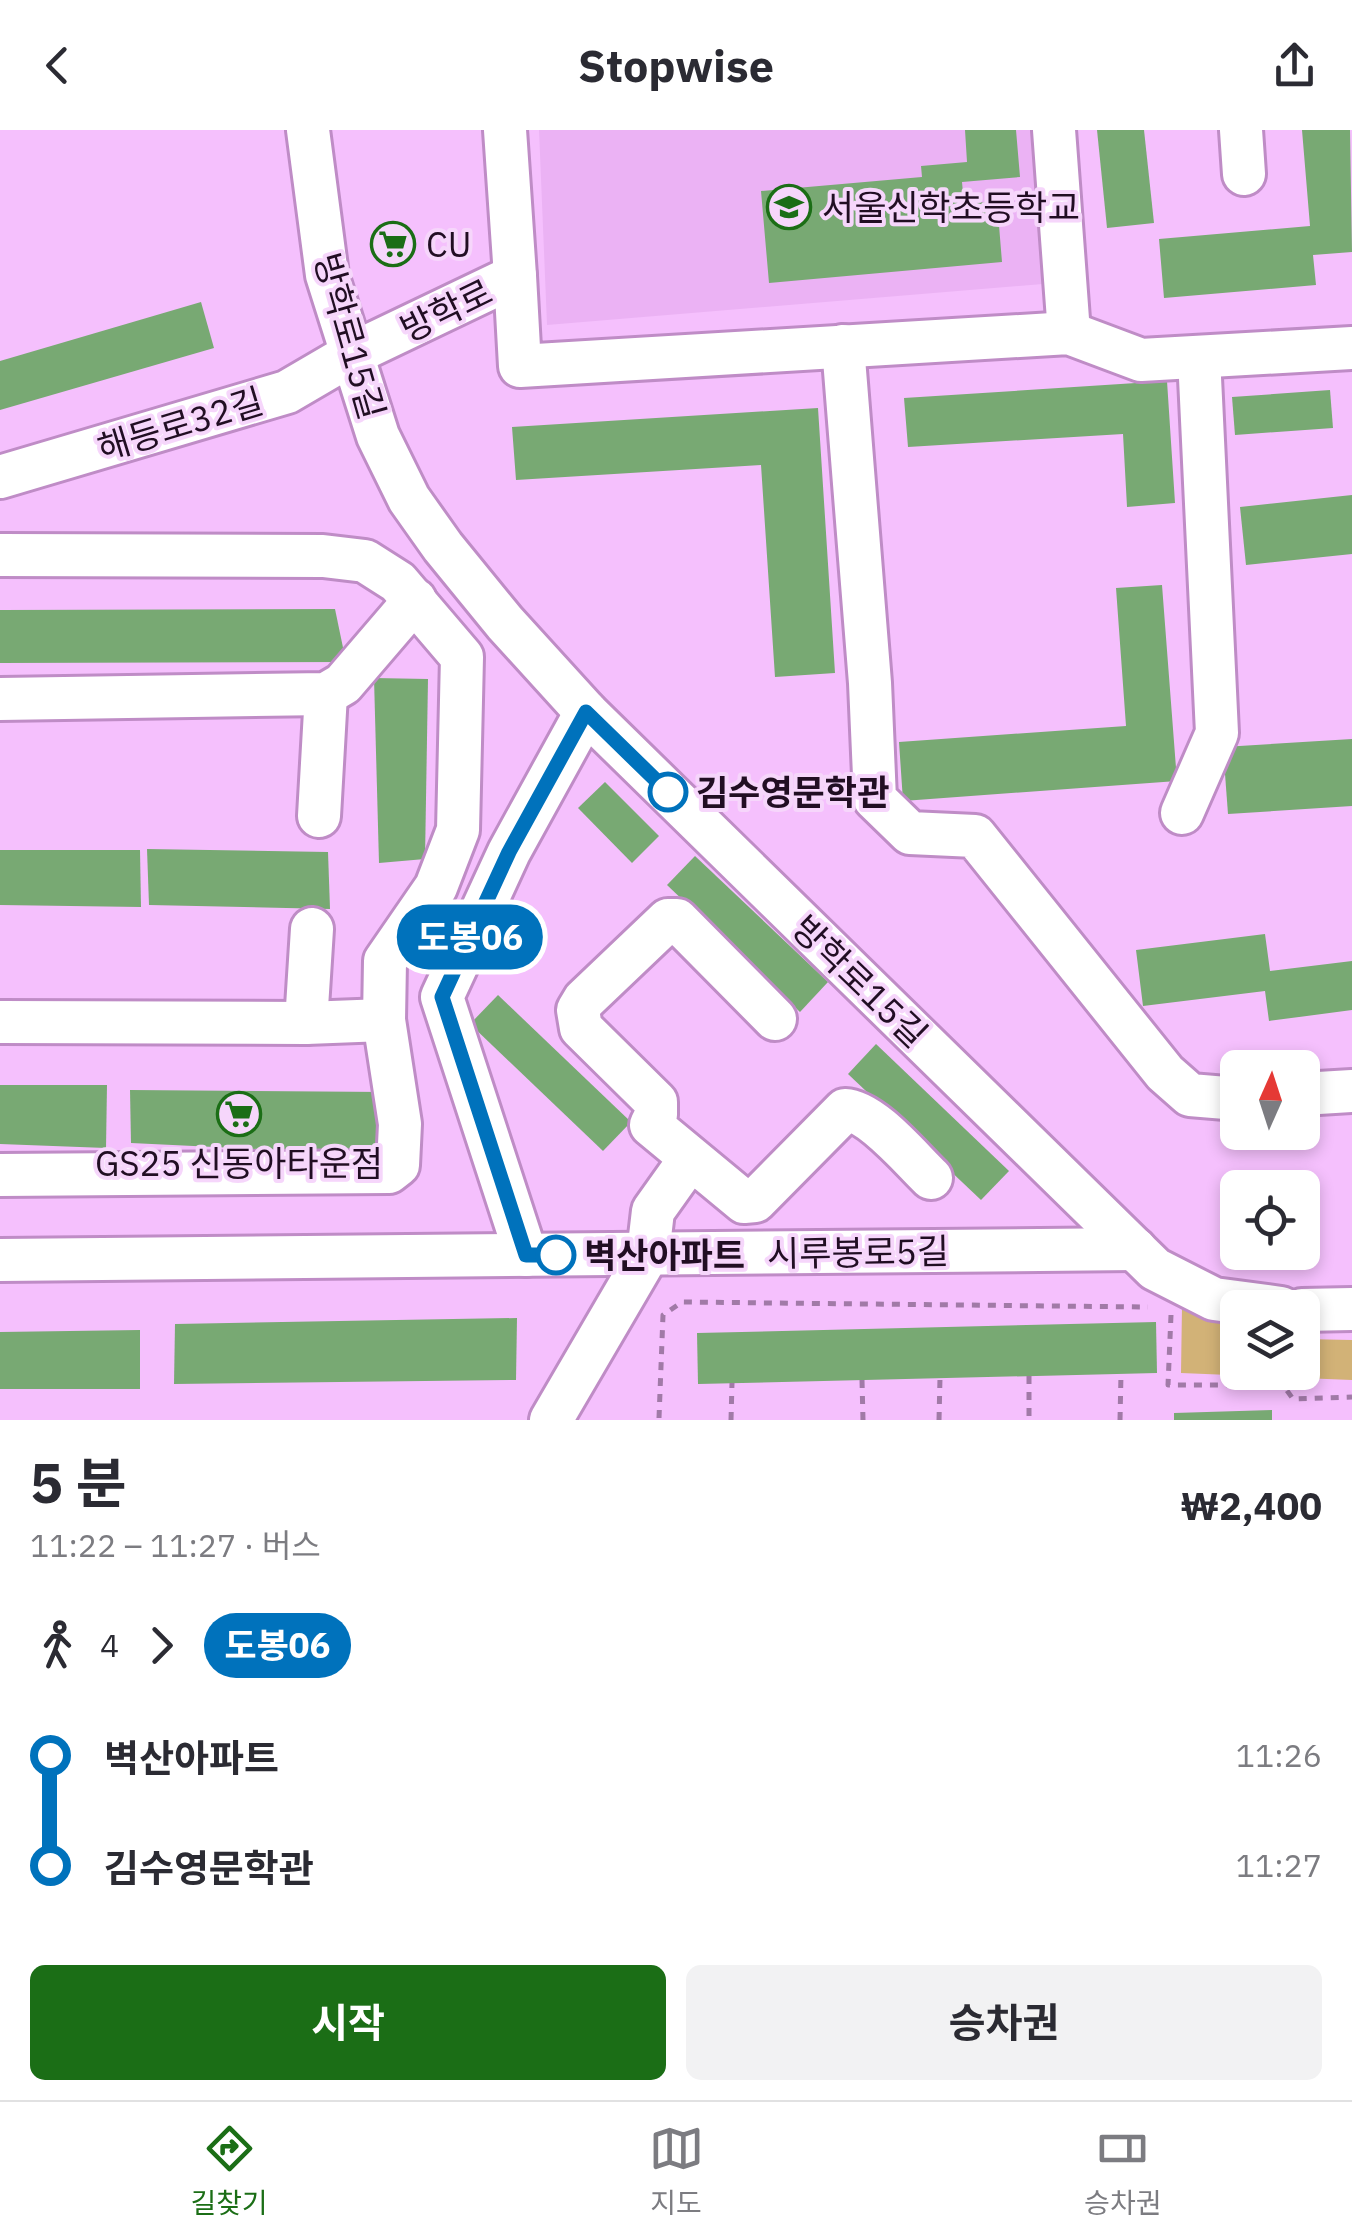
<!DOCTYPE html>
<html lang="ko">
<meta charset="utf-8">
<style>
:root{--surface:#fff;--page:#f2f2f3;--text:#2b2b33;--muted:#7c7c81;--line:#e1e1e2;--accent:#1b6e16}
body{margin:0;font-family:"IBM Plex Sans","Noto Sans KR",sans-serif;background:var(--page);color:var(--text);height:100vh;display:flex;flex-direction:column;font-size:38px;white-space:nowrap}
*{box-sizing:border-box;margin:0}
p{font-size:32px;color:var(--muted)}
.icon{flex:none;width:55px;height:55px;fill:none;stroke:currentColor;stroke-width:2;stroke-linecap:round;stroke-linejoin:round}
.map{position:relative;height:1290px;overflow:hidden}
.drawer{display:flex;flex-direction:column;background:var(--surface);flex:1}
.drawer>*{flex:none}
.badge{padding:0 20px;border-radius:32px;font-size:35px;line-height:65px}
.needle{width:65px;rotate:3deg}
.fabs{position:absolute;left:1220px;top:920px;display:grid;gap:20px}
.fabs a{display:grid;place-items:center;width:100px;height:100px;border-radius:15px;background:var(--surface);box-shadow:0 5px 15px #0003;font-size:50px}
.map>.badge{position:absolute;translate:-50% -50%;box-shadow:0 0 0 5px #fff}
.legs{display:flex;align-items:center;gap:15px;height:110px;padding:0 30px;font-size:32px}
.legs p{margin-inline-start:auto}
.head{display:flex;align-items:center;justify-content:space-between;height:170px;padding:0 30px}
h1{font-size:55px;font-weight:700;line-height:75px}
.action{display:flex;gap:20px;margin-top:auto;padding:20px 30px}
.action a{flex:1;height:115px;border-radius:15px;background:var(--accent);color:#fff;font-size:40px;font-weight:700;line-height:115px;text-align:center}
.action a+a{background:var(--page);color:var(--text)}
ul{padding:0 30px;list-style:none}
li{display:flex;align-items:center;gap:35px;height:110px;font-size:38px}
li i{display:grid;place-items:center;width:15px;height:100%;margin:0 12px;background:currentColor}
li i::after{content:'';width:25px;height:25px;margin:-12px;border:8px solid;border-radius:50%;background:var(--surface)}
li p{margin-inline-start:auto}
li:first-child i{background:linear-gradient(#0000 50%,currentColor 0)}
li:last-child i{background:linear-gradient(currentColor 50%,#0000 0)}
header{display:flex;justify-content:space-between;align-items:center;height:130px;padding:0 30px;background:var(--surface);font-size:45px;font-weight:700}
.tabs{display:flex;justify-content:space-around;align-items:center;height:140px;border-top:2px solid var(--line);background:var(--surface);font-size:28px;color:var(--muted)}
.tabs a{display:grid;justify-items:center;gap:5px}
.tabs .active{color:var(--accent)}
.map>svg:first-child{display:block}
</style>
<header><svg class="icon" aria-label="back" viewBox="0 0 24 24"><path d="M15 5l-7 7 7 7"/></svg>Stopwise<svg class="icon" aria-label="share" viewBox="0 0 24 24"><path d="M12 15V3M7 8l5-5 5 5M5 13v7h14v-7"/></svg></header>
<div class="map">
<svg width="1352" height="1290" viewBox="0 0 1352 1290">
<rect width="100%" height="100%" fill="#f5c0fd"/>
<!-- built -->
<path fill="#ebb2f4" d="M539,0H1031L1043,154L547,195Z"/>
<!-- green -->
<path fill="#d2b277" d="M1182,1176L1237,1194L1238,1242H1302L1303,1209L1352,1210V1250L1181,1243Z"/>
<!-- building -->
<g fill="#78a973">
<path d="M965,0H1016L1020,47L962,52L964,74L997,71L1002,132L769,153L761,61L922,47L921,36L967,32Z"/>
<path d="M1097,0H1144L1154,93L1107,98Z"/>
<path d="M1302,0H1350L1352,122L1313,125L1316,155L1164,168L1159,109L1310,96Z"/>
<path d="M201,172L214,218L0,280V231Z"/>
<path d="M1167,251L1175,373L1127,377L1123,304L908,317L904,268Z"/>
<path d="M1330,260L1333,298L1235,305L1232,267Z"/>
<path d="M818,278L835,543L775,547L761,335L516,350L512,297Z"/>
<path d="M1352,365V424L1246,435L1240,377Z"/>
<path d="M1162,455L1177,651L903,671L899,612L1126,596L1116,458Z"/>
<path d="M335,479L346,532L0,533V480Z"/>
<path d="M374,548L428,549L425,729L379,733Z"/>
<path d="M1352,609V676L1228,684L1223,617Z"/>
<path d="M605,652L659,706L632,733L578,678Z"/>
<path d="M147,719L328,722L330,779L149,775Z"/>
<path d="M0,720H140L141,777L0,775Z"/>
<path d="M695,726L828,852L800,882L667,755Z"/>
<path d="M1265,804L1270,841L1352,831V880L1269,891L1265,861L1143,876L1136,820Z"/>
<path d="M498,865L631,992L603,1021L470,894Z"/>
<path d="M876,914L1009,1041L981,1070L848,944Z"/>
<path d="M0,955H107L106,1018L0,1014Z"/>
<path d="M130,960L385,962V1025L131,1013Z"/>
<path d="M517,1188L516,1250L174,1254L175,1194Z"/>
<path d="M1156,1192L1157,1243L698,1254L697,1203Z"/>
<path d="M140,1200V1259H0V1202Z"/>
<path d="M1272,1280V1290H1174V1283Z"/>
</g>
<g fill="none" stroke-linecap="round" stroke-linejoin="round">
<defs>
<g id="minor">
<path d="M308,0L327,145L378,306L409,369L443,417L505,493L586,582L1155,1139L1214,1169L1281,1178"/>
<path d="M1054,0L1069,203"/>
<path d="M1241,0L1244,44"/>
<path d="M515,146L520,236L1069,203L1141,230L1352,218"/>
<path d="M843,216L870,553L875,669L910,703L975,706L1165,943L1190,965L1238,969"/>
<path d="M0,347L287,262L352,224L515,146L505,0"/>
<path d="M0,425L323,426L365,431L398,452L462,527L458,700L436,757L385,831L384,890L400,994L398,1035L389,1042L0,1045"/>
<path d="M0,569L326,564L343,554L415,470"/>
<path d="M1182,683L1217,603L1199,227"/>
<path d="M319,686L326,564"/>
<path d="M775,889L677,790H668L584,870L578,880L581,898L656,972V985L651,995L744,1072L755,1071L845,980C872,981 911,1029 931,1048"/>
<path d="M0,892L306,893L384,890"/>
<path d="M306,893L312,799"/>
<path d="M1302,964L1352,961"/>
<path d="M526,1125L442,867L509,722L586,582"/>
<path d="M0,1130L1135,1119"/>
<path d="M1302,1180L1352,1179"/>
<path d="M551,1290L648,1124L653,1081L690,1029"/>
</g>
</defs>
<!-- minor casing -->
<use href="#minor" stroke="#bf8cc6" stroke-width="48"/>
<!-- path -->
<g stroke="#a17aa7" stroke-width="5" stroke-dasharray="8 8" stroke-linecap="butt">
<path d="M1171,1185L1168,1255H1283L1293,1269L1352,1267"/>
<path d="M1029,1246V1290"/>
<path d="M862,1250L863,1290"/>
<path d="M659,1288L663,1185L682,1172L1148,1177"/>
<path d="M731,1290L732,1253"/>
<path d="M939,1290L940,1248"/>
<path d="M1120,1290L1121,1244"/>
</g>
<!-- minor -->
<use href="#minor" stroke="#fff" stroke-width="42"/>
</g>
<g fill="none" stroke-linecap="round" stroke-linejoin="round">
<defs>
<path id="line-1" d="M556,1125H526L442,867L509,722L586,582L668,662"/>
</defs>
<!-- line-1 casing -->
<use href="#line-1" stroke="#fff" stroke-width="22"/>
<!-- line-1 -->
<use href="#line-1" stroke="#0072bc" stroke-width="15"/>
</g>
<!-- icons -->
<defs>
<symbol id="school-ring" viewBox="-11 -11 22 22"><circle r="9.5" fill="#f6d6fb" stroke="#1b6e16" stroke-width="1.5"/><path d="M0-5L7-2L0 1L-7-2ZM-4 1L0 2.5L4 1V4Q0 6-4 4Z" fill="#1b6e16"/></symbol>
<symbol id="supermarket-ring" viewBox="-11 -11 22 22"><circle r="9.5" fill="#f6d6fb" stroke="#1b6e16" stroke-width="1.5"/><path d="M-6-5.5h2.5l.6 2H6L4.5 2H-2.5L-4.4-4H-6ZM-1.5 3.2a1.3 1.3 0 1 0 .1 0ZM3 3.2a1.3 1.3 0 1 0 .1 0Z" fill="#1b6e16"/></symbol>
</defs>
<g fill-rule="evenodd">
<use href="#school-ring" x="764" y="52" width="50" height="50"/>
<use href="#supermarket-ring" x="368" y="89" width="50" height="50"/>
<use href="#supermarket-ring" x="214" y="959" width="50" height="50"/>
</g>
<!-- markers -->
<g fill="#fff" stroke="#0072bc" stroke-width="5">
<circle cx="668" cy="662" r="18"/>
<circle cx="556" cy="1125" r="18"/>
</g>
<g text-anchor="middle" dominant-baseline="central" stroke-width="8" stroke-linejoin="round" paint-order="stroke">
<!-- poi labels -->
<g font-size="35" fill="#210e23" stroke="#f6d6fb" text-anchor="start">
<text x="822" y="77">서울신학초등학교</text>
<text x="426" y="114">CU</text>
<text x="239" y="1033" text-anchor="middle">GS25 신동아타운점</text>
</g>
<!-- street labels -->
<g font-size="35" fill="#210e23" stroke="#f6d6fb">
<text transform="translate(446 180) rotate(-26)">방학로</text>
<text transform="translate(350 206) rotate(74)">방학로15길</text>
<text transform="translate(180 294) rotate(-17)">해등로32길</text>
<text transform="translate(860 851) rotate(44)">방학로15길</text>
<text transform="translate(858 1122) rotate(-1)">시루봉로5길</text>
</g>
<!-- stop labels -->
<g font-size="35" font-weight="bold" fill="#210e23" stroke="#f6d6fb" text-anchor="start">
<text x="696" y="662">김수영문학관</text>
<text x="584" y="1125">벽산아파트</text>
</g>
</g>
</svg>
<div class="fabs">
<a><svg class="needle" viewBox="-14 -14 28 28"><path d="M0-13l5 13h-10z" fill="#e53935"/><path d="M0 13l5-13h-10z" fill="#7c7c81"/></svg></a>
<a><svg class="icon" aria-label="locate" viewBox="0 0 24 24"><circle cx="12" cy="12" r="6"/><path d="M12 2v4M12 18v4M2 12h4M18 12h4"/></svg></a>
<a><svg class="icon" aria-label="layers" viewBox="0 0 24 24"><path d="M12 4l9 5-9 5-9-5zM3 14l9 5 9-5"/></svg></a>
</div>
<b class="badge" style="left:470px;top:807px;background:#0072bc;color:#fff">도봉06</b>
</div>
<section class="drawer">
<div class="head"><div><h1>5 분</h1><p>11:22 – 11:27 · 버스</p></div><b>₩2,400</b></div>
<div class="legs"><svg class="icon" aria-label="walk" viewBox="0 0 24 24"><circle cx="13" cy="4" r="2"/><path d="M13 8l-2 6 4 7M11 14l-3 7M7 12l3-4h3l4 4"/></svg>4<svg class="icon" aria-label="forward" viewBox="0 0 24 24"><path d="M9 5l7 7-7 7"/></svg><b class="badge" style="background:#0072bc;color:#fff">도봉06</b></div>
<ul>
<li><i style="color:#0072bc"></i><b>벽산아파트</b><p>11:26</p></li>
<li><i style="color:#0072bc"></i><b>김수영문학관</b><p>11:27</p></li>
</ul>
<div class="action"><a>시작</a><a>승차권</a></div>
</section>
<nav class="tabs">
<a class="active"><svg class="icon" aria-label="directions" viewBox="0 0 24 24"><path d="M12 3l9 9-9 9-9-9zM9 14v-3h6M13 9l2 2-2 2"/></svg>길찾기</a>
<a><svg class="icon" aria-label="map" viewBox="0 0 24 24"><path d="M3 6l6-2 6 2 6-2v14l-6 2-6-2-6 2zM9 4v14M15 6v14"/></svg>지도</a>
<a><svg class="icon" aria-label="tickets" viewBox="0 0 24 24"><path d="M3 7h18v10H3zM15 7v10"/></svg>승차권</a>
</nav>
